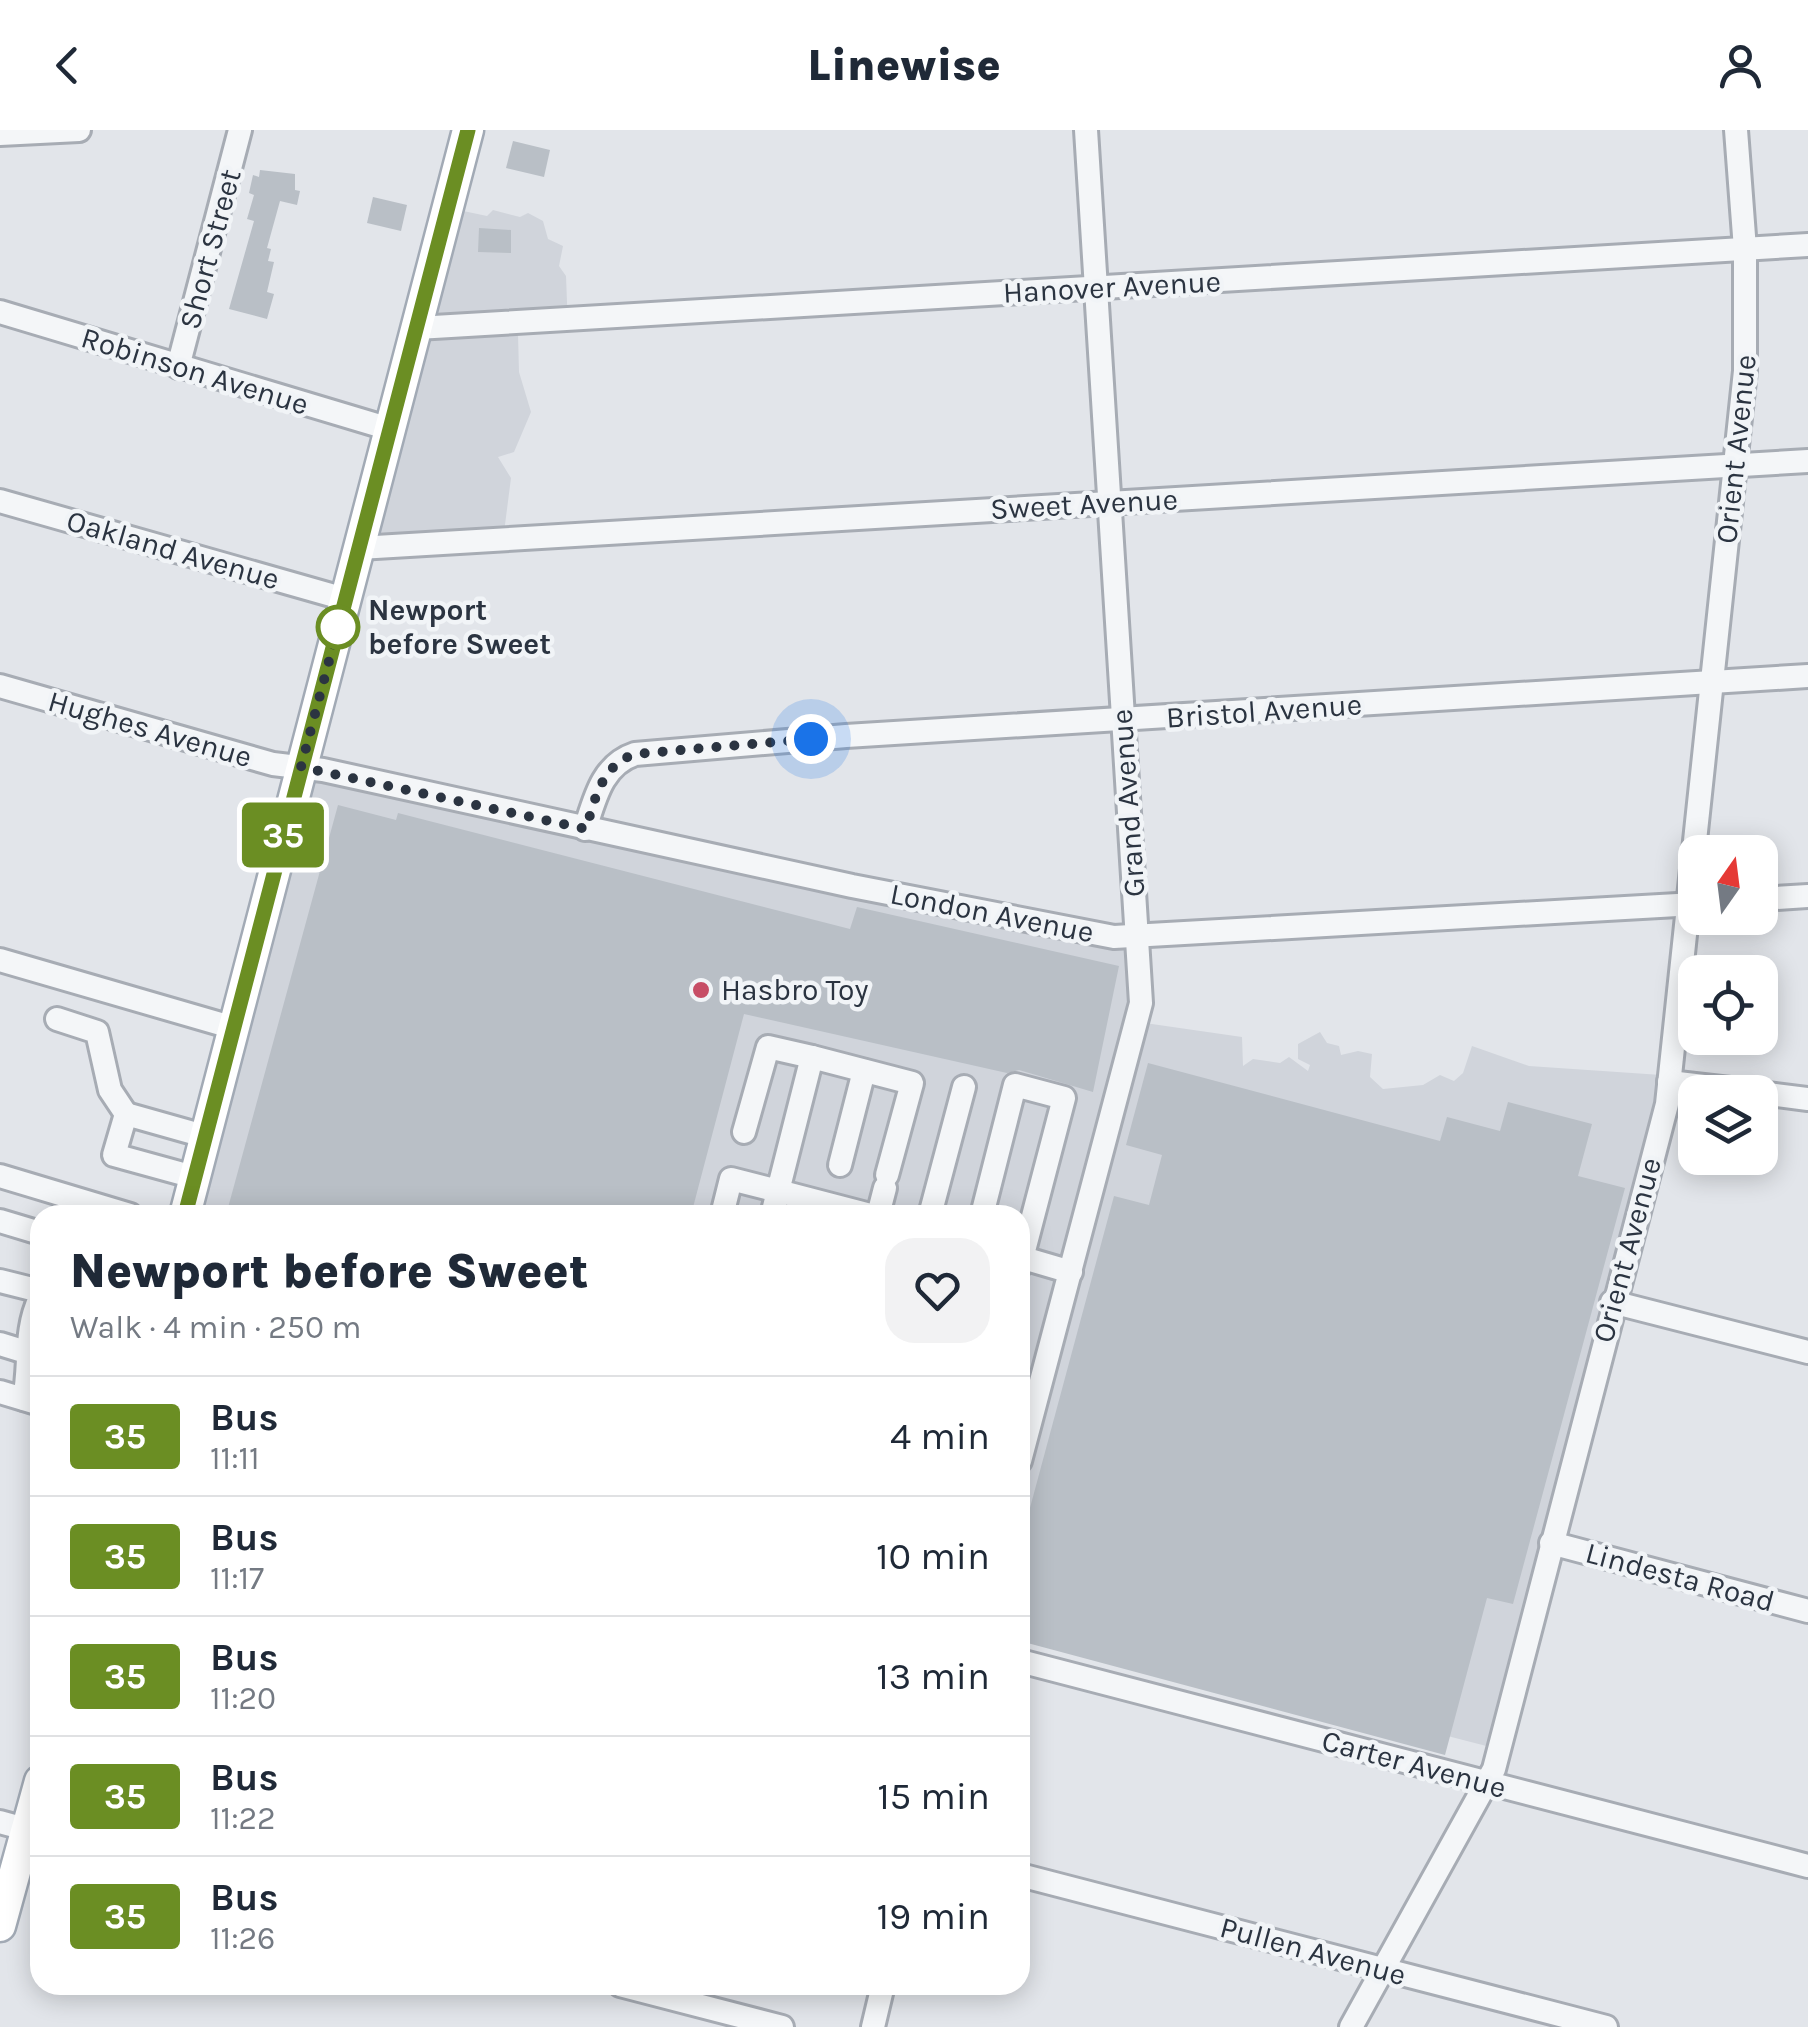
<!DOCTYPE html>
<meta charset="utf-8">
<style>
:root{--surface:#fff;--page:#f2f2f3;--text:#1f2937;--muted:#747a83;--line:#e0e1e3}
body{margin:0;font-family:Karla,sans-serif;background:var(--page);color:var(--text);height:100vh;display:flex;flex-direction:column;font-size:38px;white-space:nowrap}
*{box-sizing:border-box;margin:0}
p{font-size:32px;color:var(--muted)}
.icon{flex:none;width:55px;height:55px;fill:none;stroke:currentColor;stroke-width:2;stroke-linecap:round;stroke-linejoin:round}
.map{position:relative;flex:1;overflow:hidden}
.drawer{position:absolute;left:30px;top:1075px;width:1000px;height:790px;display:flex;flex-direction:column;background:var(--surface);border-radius:30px;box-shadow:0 5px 25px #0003}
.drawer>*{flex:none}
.badge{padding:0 20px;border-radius:8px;font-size:35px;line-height:65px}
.needle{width:65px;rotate:14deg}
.controls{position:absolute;left:1678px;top:705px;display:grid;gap:20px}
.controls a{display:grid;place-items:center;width:100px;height:100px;border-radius:20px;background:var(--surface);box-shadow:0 5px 25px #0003;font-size:50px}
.you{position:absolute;width:50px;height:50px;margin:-25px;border:8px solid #fff;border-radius:50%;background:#1a73e8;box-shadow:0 0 0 15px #1a73e833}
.map>.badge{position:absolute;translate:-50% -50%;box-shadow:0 0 0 5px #fff}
.round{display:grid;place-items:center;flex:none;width:105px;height:105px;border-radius:30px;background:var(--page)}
.head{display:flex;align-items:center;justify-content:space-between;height:170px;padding:0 40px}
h1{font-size:48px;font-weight:800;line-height:75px}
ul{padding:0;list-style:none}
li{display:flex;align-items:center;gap:30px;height:120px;padding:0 40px;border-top:2px solid var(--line)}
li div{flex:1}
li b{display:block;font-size:38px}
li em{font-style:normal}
li .badge{min-width:110px;font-weight:700;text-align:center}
header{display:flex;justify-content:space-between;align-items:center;height:130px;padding:0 40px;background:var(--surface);font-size:45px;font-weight:800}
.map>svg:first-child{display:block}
</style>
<header><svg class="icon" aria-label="back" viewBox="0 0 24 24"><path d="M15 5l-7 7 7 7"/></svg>Linewise<svg class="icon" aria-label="person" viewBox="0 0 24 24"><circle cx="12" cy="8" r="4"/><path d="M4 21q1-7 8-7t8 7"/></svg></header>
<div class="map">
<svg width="1808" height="1897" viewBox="0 0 1808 1897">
<rect width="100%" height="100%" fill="#e2e5ea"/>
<!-- built -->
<g fill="#d0d4db">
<path d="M449,78L487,86L493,80L520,87L528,83L543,91L548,109L563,116L559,136L566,146L568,198L518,204L519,242L531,282L514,322L498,327L511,348L502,418L362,414Z"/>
<path d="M304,648L583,698L1135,813L1138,892L1242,907L1243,936L1253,929L1280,933L1289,927L1308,941L1310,935L1298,929V914L1320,902L1327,913L1339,916L1341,925L1358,921L1372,924L1370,947L1383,959L1423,955L1440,945L1454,951L1463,943L1472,916L1529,936L1676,946L1571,1379L1564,1427L1503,1616L1498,1619L1020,1496V1085H185Z"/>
</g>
<!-- building -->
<g fill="#b9bfc6">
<path d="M513,11L550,20L544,47L506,38Z"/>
<path d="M260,40L295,44V60L300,61L297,75L280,71L267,118L271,119L268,131L274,132L267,162L274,164L267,189L229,179L254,91L247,89L254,65L249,63L253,45L259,47Z"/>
<path d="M373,67L407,75L401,101L367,93Z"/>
<path d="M479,98L511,100V123L478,122Z"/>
<path d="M338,675L396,690L398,683L850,799L857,777L1119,836L1093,962L1019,940L1007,943L744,884L691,1085H226Z"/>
<path d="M1148,933L1440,1011L1447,987L1500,1001L1508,972L1592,994L1578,1046L1625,1058L1513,1474L1487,1468L1445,1625L1020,1511V1415L1114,1066L1149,1075L1162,1025L1126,1015Z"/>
</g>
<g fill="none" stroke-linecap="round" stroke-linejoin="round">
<defs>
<g id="minor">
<path d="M0,4L79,0"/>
<path d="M0,182L390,299"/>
<path d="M417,198L1808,115"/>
<path d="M178,237L240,0"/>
<path d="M0,371L345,469"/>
<path d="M359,418L1808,331"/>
<path d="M0,556L273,634L323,640L852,756L1114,807L1695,774"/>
<path d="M585,699C595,668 602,635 635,624L846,606L1808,546"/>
<path d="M1760,769L1808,766"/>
<path d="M0,830L231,897"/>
<path d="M57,889L97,902L110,960L126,984"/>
<path d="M812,927L912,953L887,1045"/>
<path d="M1669,952L1756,962"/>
<path d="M1760,963L1808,969"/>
<path d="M840,1035L864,941"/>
<path d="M0,1046L130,1085"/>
<path d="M194,1047L114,1025L126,984L204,1006"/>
<path d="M722,1085L731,1049L778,1061L812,927L768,917L744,1002"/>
<path d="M772,1085L778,1061L870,1085"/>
<path d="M878,1085L885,1058"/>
<path d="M930,1085L964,957"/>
<path d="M982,1085L1015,955L1064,968L1020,1136"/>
<path d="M0,1091L40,1103"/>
<path d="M1020,1127L1071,1142"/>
<path d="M0,1151L40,1161"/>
<path d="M1612,1172L1808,1222"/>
<path d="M0,1214L26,1222"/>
<path d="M0,1262L40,1274"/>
<path d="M24,1269C31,1234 24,1202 40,1168"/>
<path d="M1020,1331L1141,873L1086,0"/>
<path d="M1551,1413L1808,1481"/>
<path d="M1020,1531L1808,1736"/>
<path d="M0,1692L40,1703"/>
<path d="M1020,1745L1606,1897"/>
<path d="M620,1855L782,1897"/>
<path d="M873,1897L883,1855"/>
<path d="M1351,1897L1494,1639L1667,974L1745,241V119L1736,0"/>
</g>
<g id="major">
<path d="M185,1085L468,0"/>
<path d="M0,1796L40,1651"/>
</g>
</defs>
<!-- minor casing -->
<use href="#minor" stroke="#a7acb4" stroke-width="28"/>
<!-- major casing -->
<use href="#major" stroke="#a2aab5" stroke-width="35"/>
<!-- minor -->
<use href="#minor" stroke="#f4f6f8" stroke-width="22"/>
<!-- major -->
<use href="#major" stroke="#fff" stroke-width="30"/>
</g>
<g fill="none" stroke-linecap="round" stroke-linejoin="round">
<defs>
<path id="line" d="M185,1085L468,0"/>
</defs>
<!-- line casing -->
<use href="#line" stroke="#fff" stroke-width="22"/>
<!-- line -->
<use href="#line" stroke="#6b8e23" stroke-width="15"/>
<!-- walk -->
<path stroke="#2b3441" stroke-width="10" stroke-dasharray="0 18" d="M338,497L301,637L586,699C595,668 602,635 635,624L811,609"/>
</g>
<!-- markers -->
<circle fill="#fff" stroke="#6b8e23" stroke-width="5" cx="338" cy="497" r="20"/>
<circle fill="#c74e66" stroke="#f1f4f7" stroke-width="4" cx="701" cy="860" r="10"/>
<g text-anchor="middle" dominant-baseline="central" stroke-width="9" stroke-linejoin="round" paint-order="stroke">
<!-- street labels -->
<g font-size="30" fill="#2b3441" stroke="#f1f4f7">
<text transform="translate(210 119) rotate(-75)">Short Street</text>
<text transform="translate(1112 157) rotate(-3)">Hanover Avenue</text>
<text transform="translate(195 241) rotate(17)">Robinson Avenue</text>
<text transform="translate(1736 319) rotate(-84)">Orient Avenue</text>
<text transform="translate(1084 374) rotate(-3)">Sweet Avenue</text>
<text transform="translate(173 420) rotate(16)">Oakland Avenue</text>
<text transform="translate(1264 581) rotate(-4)">Bristol Avenue</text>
<text transform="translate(150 599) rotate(16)">Hughes Avenue</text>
<text transform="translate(1128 673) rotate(-94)">Grand Avenue</text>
<text transform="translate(992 783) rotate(11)">London Avenue</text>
<text transform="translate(1627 1120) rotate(-75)">Orient Avenue</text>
<text transform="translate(1680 1447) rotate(15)">Lindesta Road</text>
<text transform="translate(1414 1634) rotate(15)">Carter Avenue</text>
<text transform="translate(1313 1821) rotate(15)">Pullen Avenue</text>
</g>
<!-- stop labels -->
<g font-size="30" font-weight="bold" fill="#2b3441" stroke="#f1f4f7" text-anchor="start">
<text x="368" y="480">Newport<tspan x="368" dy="34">before Sweet</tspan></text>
</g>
<!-- poi labels -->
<g font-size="30" fill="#2b3441" stroke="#f1f4f7" text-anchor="start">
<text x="721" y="860">Hasbro Toy</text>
</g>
</g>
</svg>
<div class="controls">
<a><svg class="needle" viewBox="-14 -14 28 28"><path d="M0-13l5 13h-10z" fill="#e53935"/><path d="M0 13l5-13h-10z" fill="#747a83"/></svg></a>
<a><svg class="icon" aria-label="locate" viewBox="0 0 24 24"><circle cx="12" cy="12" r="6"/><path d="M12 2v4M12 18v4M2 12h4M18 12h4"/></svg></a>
<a><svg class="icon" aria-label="layers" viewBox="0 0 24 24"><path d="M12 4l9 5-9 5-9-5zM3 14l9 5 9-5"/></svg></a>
</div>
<div class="you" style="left:811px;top:609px"></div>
<b class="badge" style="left:283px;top:705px;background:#6b8e23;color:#fff">35</b>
<section class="drawer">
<div class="head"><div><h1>Newport before Sweet</h1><p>Walk · 4 min · 250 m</p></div><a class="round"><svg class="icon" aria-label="heart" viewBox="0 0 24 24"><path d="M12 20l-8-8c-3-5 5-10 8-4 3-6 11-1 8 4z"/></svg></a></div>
<ul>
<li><span class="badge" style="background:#6b8e23;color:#fff">35</span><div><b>Bus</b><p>11:11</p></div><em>4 min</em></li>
<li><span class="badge" style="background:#6b8e23;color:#fff">35</span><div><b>Bus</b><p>11:17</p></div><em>10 min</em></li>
<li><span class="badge" style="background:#6b8e23;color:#fff">35</span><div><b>Bus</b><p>11:20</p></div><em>13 min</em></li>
<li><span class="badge" style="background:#6b8e23;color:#fff">35</span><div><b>Bus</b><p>11:22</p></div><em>15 min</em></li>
<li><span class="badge" style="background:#6b8e23;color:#fff">35</span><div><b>Bus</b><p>11:26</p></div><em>19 min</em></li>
</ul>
</section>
</div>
